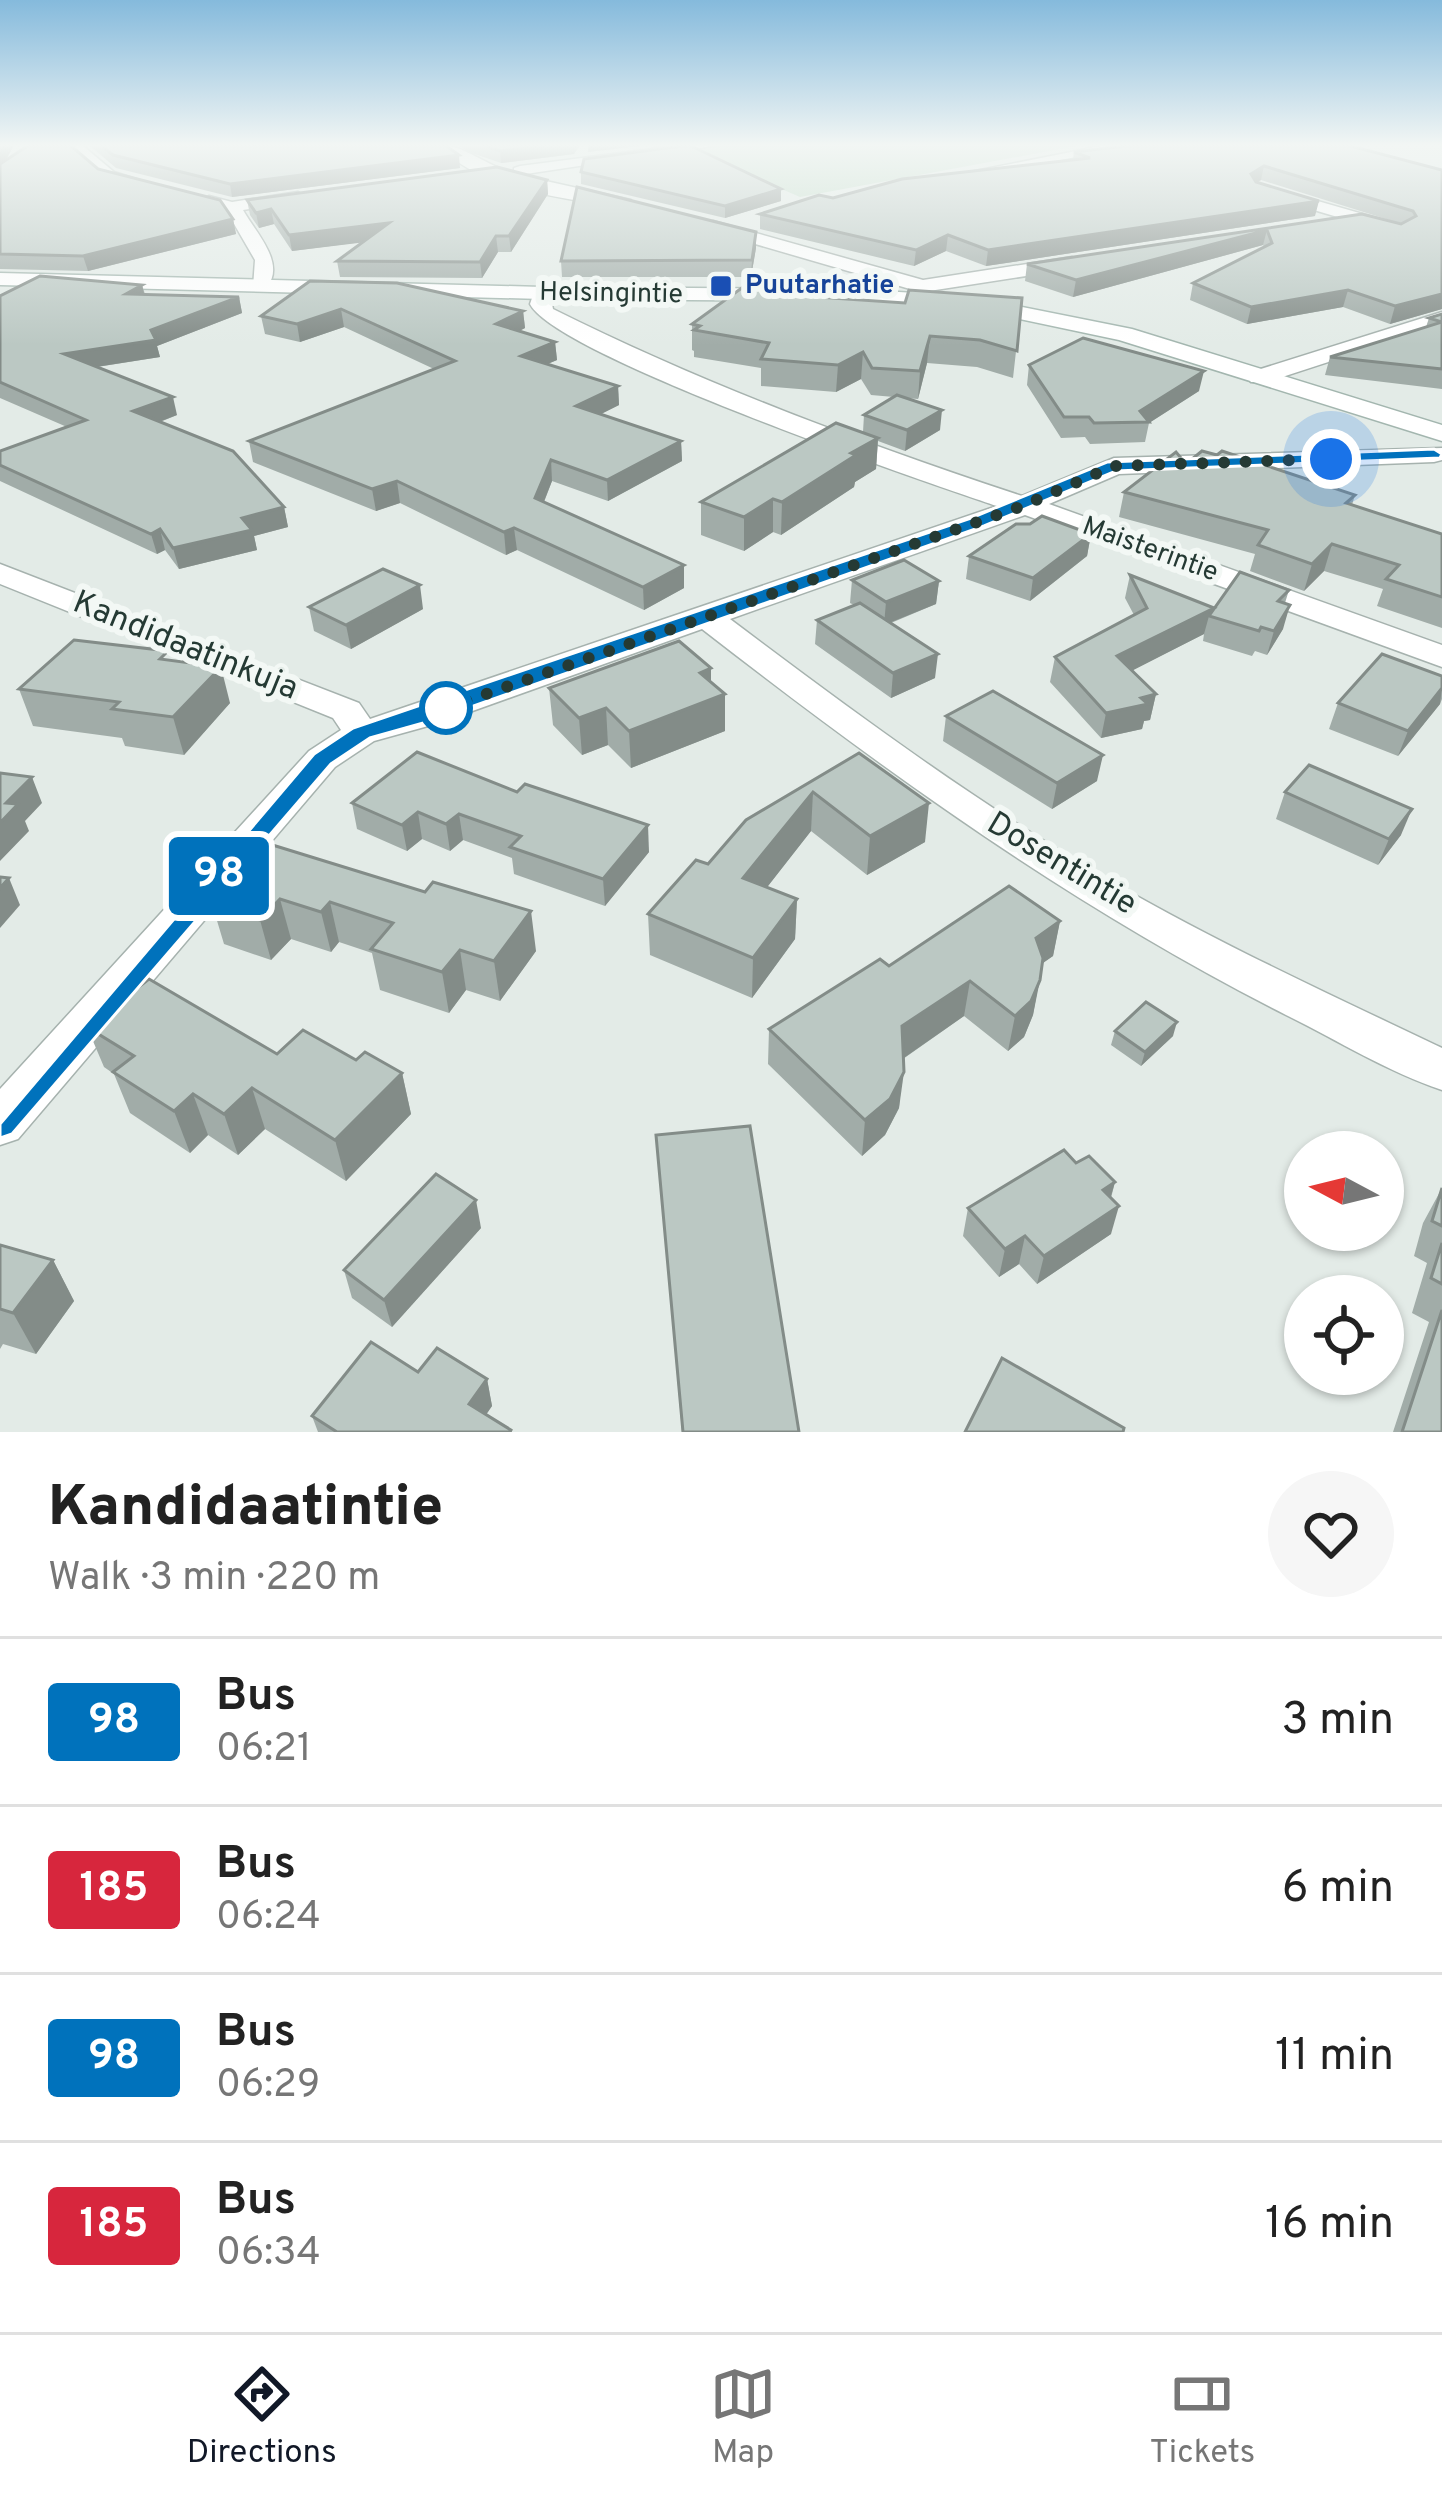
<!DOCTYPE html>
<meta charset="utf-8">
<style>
:root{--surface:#fff;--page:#f6f6f6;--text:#222;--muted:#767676;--line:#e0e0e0;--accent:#111827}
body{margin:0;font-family:Overpass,sans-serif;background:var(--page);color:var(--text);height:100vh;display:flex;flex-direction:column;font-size:45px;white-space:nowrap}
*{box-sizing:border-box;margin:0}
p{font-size:39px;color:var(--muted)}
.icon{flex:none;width:66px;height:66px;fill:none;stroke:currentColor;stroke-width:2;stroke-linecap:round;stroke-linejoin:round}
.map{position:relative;height:1432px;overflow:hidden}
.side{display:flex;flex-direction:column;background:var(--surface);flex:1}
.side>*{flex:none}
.badge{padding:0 24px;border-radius:9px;font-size:42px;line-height:78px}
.needle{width:78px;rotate:277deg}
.controls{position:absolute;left:1284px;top:1131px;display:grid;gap:24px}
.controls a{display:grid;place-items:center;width:120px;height:120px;border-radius:50%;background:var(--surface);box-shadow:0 3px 9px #0004;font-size:60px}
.you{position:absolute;width:60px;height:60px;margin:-30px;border:9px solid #fff;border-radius:50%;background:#1a73e8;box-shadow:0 0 0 18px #1a73e833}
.map>.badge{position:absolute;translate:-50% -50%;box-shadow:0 0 0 6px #fff}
.round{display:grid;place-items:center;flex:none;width:126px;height:126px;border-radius:63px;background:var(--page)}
.summary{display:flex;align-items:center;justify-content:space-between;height:204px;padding:0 48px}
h1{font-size:57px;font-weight:800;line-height:90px}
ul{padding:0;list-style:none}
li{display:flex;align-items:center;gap:36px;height:168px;padding:0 48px;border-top:3px solid var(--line)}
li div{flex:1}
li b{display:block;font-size:45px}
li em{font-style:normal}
li .badge{min-width:132px;font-weight:700;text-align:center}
.tabs{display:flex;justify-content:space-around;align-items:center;height:168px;border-top:3px solid var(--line);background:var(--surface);font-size:33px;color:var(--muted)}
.tabs a{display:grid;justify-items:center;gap:6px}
.tabs .selected{color:var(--accent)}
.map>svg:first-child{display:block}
</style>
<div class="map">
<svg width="1442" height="1432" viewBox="0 0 1442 1432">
<rect width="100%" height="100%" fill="#e3ebe7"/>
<!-- green -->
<path fill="#bedac5" d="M724,145H1082L800,197L690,149Z"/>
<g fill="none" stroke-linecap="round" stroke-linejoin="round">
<defs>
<g id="minor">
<path d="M67,145H82L114,172L158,186L150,191L102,178Z"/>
<path d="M439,145C462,144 490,167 514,174V168L520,166L682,145H719L519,175L631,200V208L625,209C567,197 480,192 439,145Z"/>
<path d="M1106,145L1119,148L963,180L955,175Z"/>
<path d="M1269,187L1401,225L1404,229L1395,234L1263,195L1261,192Z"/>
<path d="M298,192L306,197L304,201L243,210C256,233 286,263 267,287H253L255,260L226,210L201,201L209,196L232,202Z"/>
<path d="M713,221L923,280L1072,257L1082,263L1072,269L929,291L915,303L905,297L910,289L707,230L704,226Z"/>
<path d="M535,289H549L553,309C705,385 862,443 1022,496L1114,458L1442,448V460L1434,462L1119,474L1049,504L1442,645V667L1025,515L730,619C852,711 975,802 1107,879C1215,942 1329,994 1442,1048V1090C1388,1072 1337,1040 1286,1015C1072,906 891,776 702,629L439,723L374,741L335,767L18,1139L0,1145V1089L309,751L341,730L333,718L0,584V564L359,703L370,719L997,506C923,481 557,356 530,304Z"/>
<path d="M1442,312V325L1267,382H1251L1247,377L1251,372Z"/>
</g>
<path id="secondary" d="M0,273L542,287L847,289L968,296L1132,329L1442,425V441L1119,340L968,308L847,301L542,299L0,285Z"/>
</defs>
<!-- minor casing -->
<use href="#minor" stroke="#a6b2ae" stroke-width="3"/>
<!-- secondary casing -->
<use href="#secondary" stroke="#a3b6af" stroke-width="3"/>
<!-- minor -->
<use href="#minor" fill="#fff" fill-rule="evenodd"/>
<!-- secondary -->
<use href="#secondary" fill="#fff" fill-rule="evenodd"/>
</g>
<!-- wall -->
<g fill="#a1aca8">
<path d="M0,145H14L6,160L98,169L233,219L236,234L88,271L0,269Z"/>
<path d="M89,145H445L460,168L232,197L116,168Z"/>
<path d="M459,145H580L574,154L501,163L466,151Z"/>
<path d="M1074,152L1442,170V309L1390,324L1343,307L1247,324L1190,300L1193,283L1264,247L1263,245L1073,297L1025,281L1027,264L1362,214L1402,224L1261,180L1257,182L1315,216L986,266L946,251L914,266L760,229V214L833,198L1073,159Z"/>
<path d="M581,172L781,189V201L725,218L581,184Z"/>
<path d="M547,180L548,194L511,252H498L482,278L340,277L337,261L362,242L292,251L274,224L259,228L250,215L247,200Z"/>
<path d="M756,248L751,277H562L561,261Z"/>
<path d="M310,281L523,311L525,328L519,331L555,342L557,360L547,364L618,386L619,405L601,414L681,441L682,461L608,501L552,481L544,502L684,588L644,610L517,550L506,555L400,503L376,511L253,462L249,441L434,369L344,327L300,342L265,334L261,316Z"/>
<path d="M801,284V296L905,303L1022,298L1013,378L977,367L927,363L918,399L905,398L940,430L905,451L878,441L876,469L855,482L854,487L781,535L773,532L744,551L701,535V502L863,432L864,415L894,397L871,395L861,379L836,392L761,386V368L694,357V351L692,350V324Z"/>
<path d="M142,285L145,294L239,297L242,313L157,346L160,357L97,367L177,415L160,422L284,507L288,527L254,536L257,550L179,569L165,550L157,554L0,481V451L67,427L0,398V296Z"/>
<path d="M1442,314V389L1325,375L1330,357L1426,327L1429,318Z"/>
<path d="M1029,365L1199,391L1149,423L1145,442L1090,444L1085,437L1061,438L1027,385Z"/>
<path d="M1186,464L1355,495L1352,505L1442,534V628L1377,606L1383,589L1324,571L1304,591L1250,571L1255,554L1119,517L1124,492Z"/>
<path d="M1091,534L1087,556L1030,601L966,579L969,556Z"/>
<path d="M1130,575L1214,608L1289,590L1285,603L1283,629L1267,655L1255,651L1252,656L1203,641L1204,634L1132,670L1156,694L1150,720L1144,721L1142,729L1101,738L1050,682L1055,657L1134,615L1125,598Z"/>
<path d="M852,580L939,581L936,604L891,623L935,678L891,698L815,644L817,620L854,605L850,603Z"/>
<path d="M309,607L423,609L351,649L314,631Z"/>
<path d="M170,660L230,703L184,755L125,746L122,738L33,726L19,689Z"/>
<path d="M711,668V682L725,731L631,768L608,745L582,755L553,725L549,688Z"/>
<path d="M1442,676V699L1440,704L1398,756L1329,729L1338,703Z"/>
<path d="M946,716L1097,781L1052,809L943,741Z"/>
<path d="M417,752L649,852L605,906L514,874L512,858L463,840L450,851L422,839L407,851L357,829L352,803Z"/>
<path d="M859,753L925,842L867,875L811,831L767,887L797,899L795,939L752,998L650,955L648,914L708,864Z"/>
<path d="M1285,792L1401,835L1378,865L1276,819Z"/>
<path d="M266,843L536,951L500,1001L466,990L449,1013L380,990L372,953L339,942L331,952L291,939L271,960L224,944L212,904L228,888L226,882Z"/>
<path d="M1060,921L1053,956L1042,963L1033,1015L1024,1037L1008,1051L964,1016L903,1059L899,1108L885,1135L862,1156L768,1064L769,1029L889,966Z"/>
<path d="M87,1027L277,1054L356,1060L402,1073L411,1114L346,1181L265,1129L238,1155L208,1135L190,1153L130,1113L114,1074L104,1067Z"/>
<path d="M1115,1031L1173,1036L1141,1066L1111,1045Z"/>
<path d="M656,1135L799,1432H682Z"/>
<path d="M1076,1163L1115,1182L1111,1198V1234L1037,1284L1019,1264L999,1277L963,1236L968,1208Z"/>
<path d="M1442,1188V1432H1393L1429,1322L1412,1313L1427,1263L1414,1256L1423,1223Z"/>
<path d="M481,1228L392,1327L352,1298L344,1270Z"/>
<path d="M0,1245L53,1260L74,1301L36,1354L3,1344L0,1349Z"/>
<path d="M418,1372L487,1379L492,1406L486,1414L512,1432H318L312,1416Z"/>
</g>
<!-- shaded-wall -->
<g fill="#838c88">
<path d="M4,145H14L0,171V151Z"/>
<path d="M551,145H580L574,154L501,163L500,151Z"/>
<path d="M588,145H648L588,152Z"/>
<path d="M459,155L460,168L232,197L230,184Z"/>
<path d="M1264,166L1261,180L1248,188L1251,174Z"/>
<path d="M547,180L548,194L511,252L509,236Z"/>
<path d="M781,189V201L725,218V206Z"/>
<path d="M1319,201L1315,216L986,266L988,250Z"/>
<path d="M271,209L274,224L259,228L256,213Z"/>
<path d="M233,219L236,234L88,271L83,256Z"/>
<path d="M389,223L391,239L292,251L289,235Z"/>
<path d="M1267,230L1263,245L1073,297L1076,280Z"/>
<path d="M756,232V248L751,277L752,260Z"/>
<path d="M948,235L946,251L914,266L916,250Z"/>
<path d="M496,236L498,252L482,278L480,262Z"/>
<path d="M801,284L800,308L787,295Z"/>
<path d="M142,285L146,301L126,294Z"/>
<path d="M1348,290L1343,307L1247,324L1251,307Z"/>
<path d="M1442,294V309L1390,324L1395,306Z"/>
<path d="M239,297L242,313L157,346L160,357L70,371L64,354L151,330Z"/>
<path d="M341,309L344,327L300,342L297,324Z"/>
<path d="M523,311L525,328L498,342L496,324Z"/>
<path d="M930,336L927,363L918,399L920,371Z"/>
<path d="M555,342L557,360L522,375L521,356Z"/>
<path d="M863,352L861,379L836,392L838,365Z"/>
<path d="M1204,371L1199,391L1149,423L1140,411Z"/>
<path d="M618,386L619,405L577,426L576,406Z"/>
<path d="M173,397L177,415L138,430L133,411Z"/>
<path d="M942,410L940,430L905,451L907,430Z"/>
<path d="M878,438L876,469L855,482L854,487L781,535L782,502L851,453Z"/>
<path d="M681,441L682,461L608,501L607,480Z"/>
<path d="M551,460L552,481L537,519L535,498Z"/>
<path d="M397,481L400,503L376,511L372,489Z"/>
<path d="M773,499V532L744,551V517Z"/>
<path d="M284,507L288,527L254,536L257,550L179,569L173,548L242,518Z"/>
<path d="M514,528L517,550L506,555L504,532Z"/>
<path d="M160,529L165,550L157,554L151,534Z"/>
<path d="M1091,534L1087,556L1030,601L1033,578Z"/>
<path d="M1332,544L1324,571L1304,591L1312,564Z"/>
<path d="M684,565V588L644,610L643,587Z"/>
<path d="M939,581L936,604L884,625L886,602Z"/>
<path d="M420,585L423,609L351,649L346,625Z"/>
<path d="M1290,605L1283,629L1267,655L1274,631Z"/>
<path d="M1214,608L1209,616L1204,634L1112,681L1117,656Z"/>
<path d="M938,654L935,678L891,698L893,673Z"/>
<path d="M221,667L230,703L184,755L173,717Z"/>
<path d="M711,668V699L725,694V731L631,768L629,731L700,673Z"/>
<path d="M1442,688L1440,704L1398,756L1408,731Z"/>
<path d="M1156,694L1150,720L1144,721L1142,729L1101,738L1106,713L1141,698Z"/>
<path d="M606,708L608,745L582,755L579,718Z"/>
<path d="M1103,755L1097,781L1052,809L1057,783Z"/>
<path d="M32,777L42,803L25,821L29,831L0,861V823L6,803Z"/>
<path d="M813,792L811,831L743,918V878Z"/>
<path d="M929,803L925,842L867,875L870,836Z"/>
<path d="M1412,809L1401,835L1378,865L1389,839Z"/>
<path d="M418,812L422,839L407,851L402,825Z"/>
<path d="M459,814L463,840L450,851L446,824Z"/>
<path d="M648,825L649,852L605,906L603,879Z"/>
<path d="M9,878L20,905L0,928V888Z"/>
<path d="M280,899L291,939L271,960L260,920Z"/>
<path d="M797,899L795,939L752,998L753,958Z"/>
<path d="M330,902L339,942L331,952L321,912Z"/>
<path d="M531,911L536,951L500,1001L494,961Z"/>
<path d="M1060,921L1053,956L1029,973L1036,938Z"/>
<path d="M460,950L466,990L449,1013L442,972Z"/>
<path d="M1040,980L1033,1015L1024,1037L1008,1051L1015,1016Z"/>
<path d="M970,981L964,1016L898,1062L902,1026Z"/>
<path d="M1177,1022L1173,1036L1141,1066L1145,1052Z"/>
<path d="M904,1072L899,1108L885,1135L862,1156L865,1120Z"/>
<path d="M402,1073L411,1114L346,1181L335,1140Z"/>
<path d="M252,1088L265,1129L238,1155L224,1114Z"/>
<path d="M193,1094L208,1135L190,1153L174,1111Z"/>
<path d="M1115,1182L1107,1210L1103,1190Z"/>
<path d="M476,1200L481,1228L392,1327L384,1300Z"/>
<path d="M1119,1206L1111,1234L1037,1284L1044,1256Z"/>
<path d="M1025,1236L1019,1264L999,1277L1005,1249Z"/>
<path d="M53,1260L74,1301L36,1354L13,1313Z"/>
<path d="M487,1379L492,1406L475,1431L469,1404Z"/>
</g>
<!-- building -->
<g fill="#bbc8c3" stroke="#838c88" stroke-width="3">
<path d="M29,145H70L98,169L220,200L233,219L83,256L0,254V164Z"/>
<path d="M100,145H445L459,155L230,184L113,155Z"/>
<path d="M482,145H551L500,151Z"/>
<path d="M689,145L781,189L725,206L581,172L584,159Z"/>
<path d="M1134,145H1347L1442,170V294L1395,306L1348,290L1251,307L1193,283L1272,243L1267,230L1076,280L1027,264L1362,214L1401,224L1416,216L1413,211L1264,166L1251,174L1256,182L1319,201L988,250L948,235L916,250L760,214L819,195L833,198L902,179L1090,158L1074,152Z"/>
<path d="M497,167L547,180L509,236H496L480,262L337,261L389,223L289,235L271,209L256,213L247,200Z"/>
<path d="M577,187L756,232L752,260L561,261Z"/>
<path d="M40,276L142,285L126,294L239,297L151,330L156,340L64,354L173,397L133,411L233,451L284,507L242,518L252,530L173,548L160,529L151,534L0,465V451L86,420L0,382V296Z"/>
<path d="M310,281L397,283L523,311L496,324L555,342L521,356L618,386L576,406L681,441L607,480L551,460L535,498L684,565L643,587L514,528L504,532L397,481L372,489L249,441L455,361L341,309L297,324L261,316Z"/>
<path d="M750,282L801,284L787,295L905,303L909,290L1022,298L1017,351L980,340L930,336L920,371L872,368L863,352L838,365L761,359L769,343L694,330L700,326L692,324Z"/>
<path d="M1442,314V322L1429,318Z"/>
<path d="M1442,322V369L1330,357Z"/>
<path d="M1083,338L1204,371L1140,411L1149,422L1094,423L1089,417H1064L1029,365Z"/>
<path d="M897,395L942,410L907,430L864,415Z"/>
<path d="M836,423L878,438L851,453L856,455L782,502L773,499L744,517L701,502Z"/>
<path d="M1202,451L1217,455L1222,451L1355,495L1346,503L1442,534V597L1386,579L1399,565L1332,544L1312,564L1258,545L1268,530L1124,492L1176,452L1186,464Z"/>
<path d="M1042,516L1091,534L1033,578L969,556L1016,524H1030Z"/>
<path d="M904,560L939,581L886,602L852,580Z"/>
<path d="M383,569L420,585L346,625L309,607Z"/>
<path d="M1240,572L1289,590L1278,601L1290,605L1274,631L1261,627L1259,631L1209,616Z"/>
<path d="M1130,575L1214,608L1117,656L1156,694L1141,698L1148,704L1106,713L1055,657L1147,608Z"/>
<path d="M860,603L938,654L893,673L817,620Z"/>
<path d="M74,640L168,651L160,659L221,667L173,717L112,709L119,702L19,689Z"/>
<path d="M679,641L711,668L700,673L725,694L629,731L606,708L579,718L549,688Z"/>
<path d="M1382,654L1442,676V688L1408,731L1338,703Z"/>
<path d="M993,691L1103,755L1057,783L946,716Z"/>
<path d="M417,752L517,792L525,784L648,825L603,879L510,847L521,836L459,814L446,824L418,812L402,825L352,803Z"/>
<path d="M859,753L929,803L870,836L813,792L743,878L797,899L753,958L648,914L696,860L708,864L746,820Z"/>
<path d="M1309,765L1412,809L1389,839L1285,792Z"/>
<path d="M0,773L32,777L6,803L18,804L0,823Z"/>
<path d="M266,843L425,892L433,882L531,911L494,961L460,950L442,972L371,949L393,923L330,902L321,912L280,899L260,920L212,904L232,884L226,882Z"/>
<path d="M0,877L9,878L0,888Z"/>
<path d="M1009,886L1060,921L1036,938L1043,958L1040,980L1031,1001L1015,1016L970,981L902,1026L904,1072L890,1099L865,1120L769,1029L880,959L889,966Z"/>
<path d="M149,979L277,1054L303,1030L356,1060L365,1052L402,1073L335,1140L252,1088L224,1114L193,1094L174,1111L113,1072L134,1056L87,1027Z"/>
<path d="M1146,1002L1177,1022L1145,1052L1115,1031Z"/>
<path d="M750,1126L799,1432H683L656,1135Z"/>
<path d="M1064,1150L1076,1163L1089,1156L1115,1182L1103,1190L1119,1206L1044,1256L1025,1236L1005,1249L968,1208Z"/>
<path d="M436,1174L476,1200L384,1300L344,1270Z"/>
<path d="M1442,1188V1226L1432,1221Z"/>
<path d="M1442,1243V1284L1431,1278Z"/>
<path d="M0,1245L53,1260L13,1313L0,1309Z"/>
<path d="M1442,1310V1432H1402Z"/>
<path d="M371,1342L418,1372L437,1348L487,1379L469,1404L511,1430L510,1432H337L312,1416Z"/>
<path d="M1002,1358L1124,1428L1123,1432H965Z"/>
</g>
<!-- sky -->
<linearGradient id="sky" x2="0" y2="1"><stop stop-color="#85badc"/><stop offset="0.42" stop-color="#f2f6f4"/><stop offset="1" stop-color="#f2f6f4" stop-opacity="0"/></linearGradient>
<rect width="1442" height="345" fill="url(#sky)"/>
<!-- line -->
<path fill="#0072bc" stroke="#fff" stroke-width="3" d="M1434,449L1442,454L1440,458L1116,471L984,526L434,720L370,738L331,764L12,1134L0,1138V1124L314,754L353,728L971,518L1107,462Z"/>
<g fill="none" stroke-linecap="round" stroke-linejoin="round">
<!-- walk -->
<path stroke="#253a34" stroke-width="12" stroke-dasharray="0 21.6" d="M446,708L1020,507L1114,466L1331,459"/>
</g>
<!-- markers -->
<rect fill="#1a4fb4" stroke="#f3f8f5" stroke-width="4.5" x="709" y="274" width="24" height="24" rx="6"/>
<circle fill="#fff" stroke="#0072bc" stroke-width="6" cx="446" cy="708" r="24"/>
<g text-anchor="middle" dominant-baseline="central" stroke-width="12" stroke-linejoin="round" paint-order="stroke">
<!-- far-transit labels -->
<g font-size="27" font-weight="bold" fill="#164399" stroke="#f3f8f5" text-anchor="start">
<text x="745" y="286">Puutarhatie</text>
</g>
<!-- far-street labels -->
<g font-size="27" fill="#253a34" stroke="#f3f8f5">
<text transform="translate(611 294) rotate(1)">Helsingintie</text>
<text transform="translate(1150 550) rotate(20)">Maisterintie</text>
</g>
<!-- street labels -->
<g font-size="33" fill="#253a34" stroke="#f3f8f5">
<text transform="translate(185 647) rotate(22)">Kandidaatinkuja</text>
<text transform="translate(1061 865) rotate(31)">Dosentintie</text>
</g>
</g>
</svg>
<div class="controls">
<a><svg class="needle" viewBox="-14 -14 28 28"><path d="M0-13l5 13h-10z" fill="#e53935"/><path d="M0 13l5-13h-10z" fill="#767676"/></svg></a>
<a><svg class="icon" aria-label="locate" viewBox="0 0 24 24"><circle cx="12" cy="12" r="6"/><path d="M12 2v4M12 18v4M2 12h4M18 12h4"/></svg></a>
</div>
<div class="you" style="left:1331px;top:459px"></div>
<b class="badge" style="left:219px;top:876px;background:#0072bc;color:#fff">98</b>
</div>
<section class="side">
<div class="summary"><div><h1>Kandidaatintie</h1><p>Walk · 3 min · 220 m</p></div><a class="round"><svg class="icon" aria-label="heart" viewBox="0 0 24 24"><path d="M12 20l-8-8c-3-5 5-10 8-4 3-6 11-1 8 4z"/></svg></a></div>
<ul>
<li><span class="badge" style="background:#0072bc;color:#fff">98</span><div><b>Bus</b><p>06:21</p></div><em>3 min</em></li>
<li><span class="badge" style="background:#d7263d;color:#fff">185</span><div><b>Bus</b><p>06:24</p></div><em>6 min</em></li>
<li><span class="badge" style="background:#0072bc;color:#fff">98</span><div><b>Bus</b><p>06:29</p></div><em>11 min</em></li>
<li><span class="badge" style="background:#d7263d;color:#fff">185</span><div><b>Bus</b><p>06:34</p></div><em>16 min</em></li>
</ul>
</section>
<nav class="tabs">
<a class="selected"><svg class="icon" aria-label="directions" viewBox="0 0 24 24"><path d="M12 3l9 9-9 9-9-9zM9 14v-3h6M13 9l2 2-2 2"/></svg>Directions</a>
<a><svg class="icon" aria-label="map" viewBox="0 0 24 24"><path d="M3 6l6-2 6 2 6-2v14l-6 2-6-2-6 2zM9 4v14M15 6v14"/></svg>Map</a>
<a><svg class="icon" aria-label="tickets" viewBox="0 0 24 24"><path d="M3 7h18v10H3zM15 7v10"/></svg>Tickets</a>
</nav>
